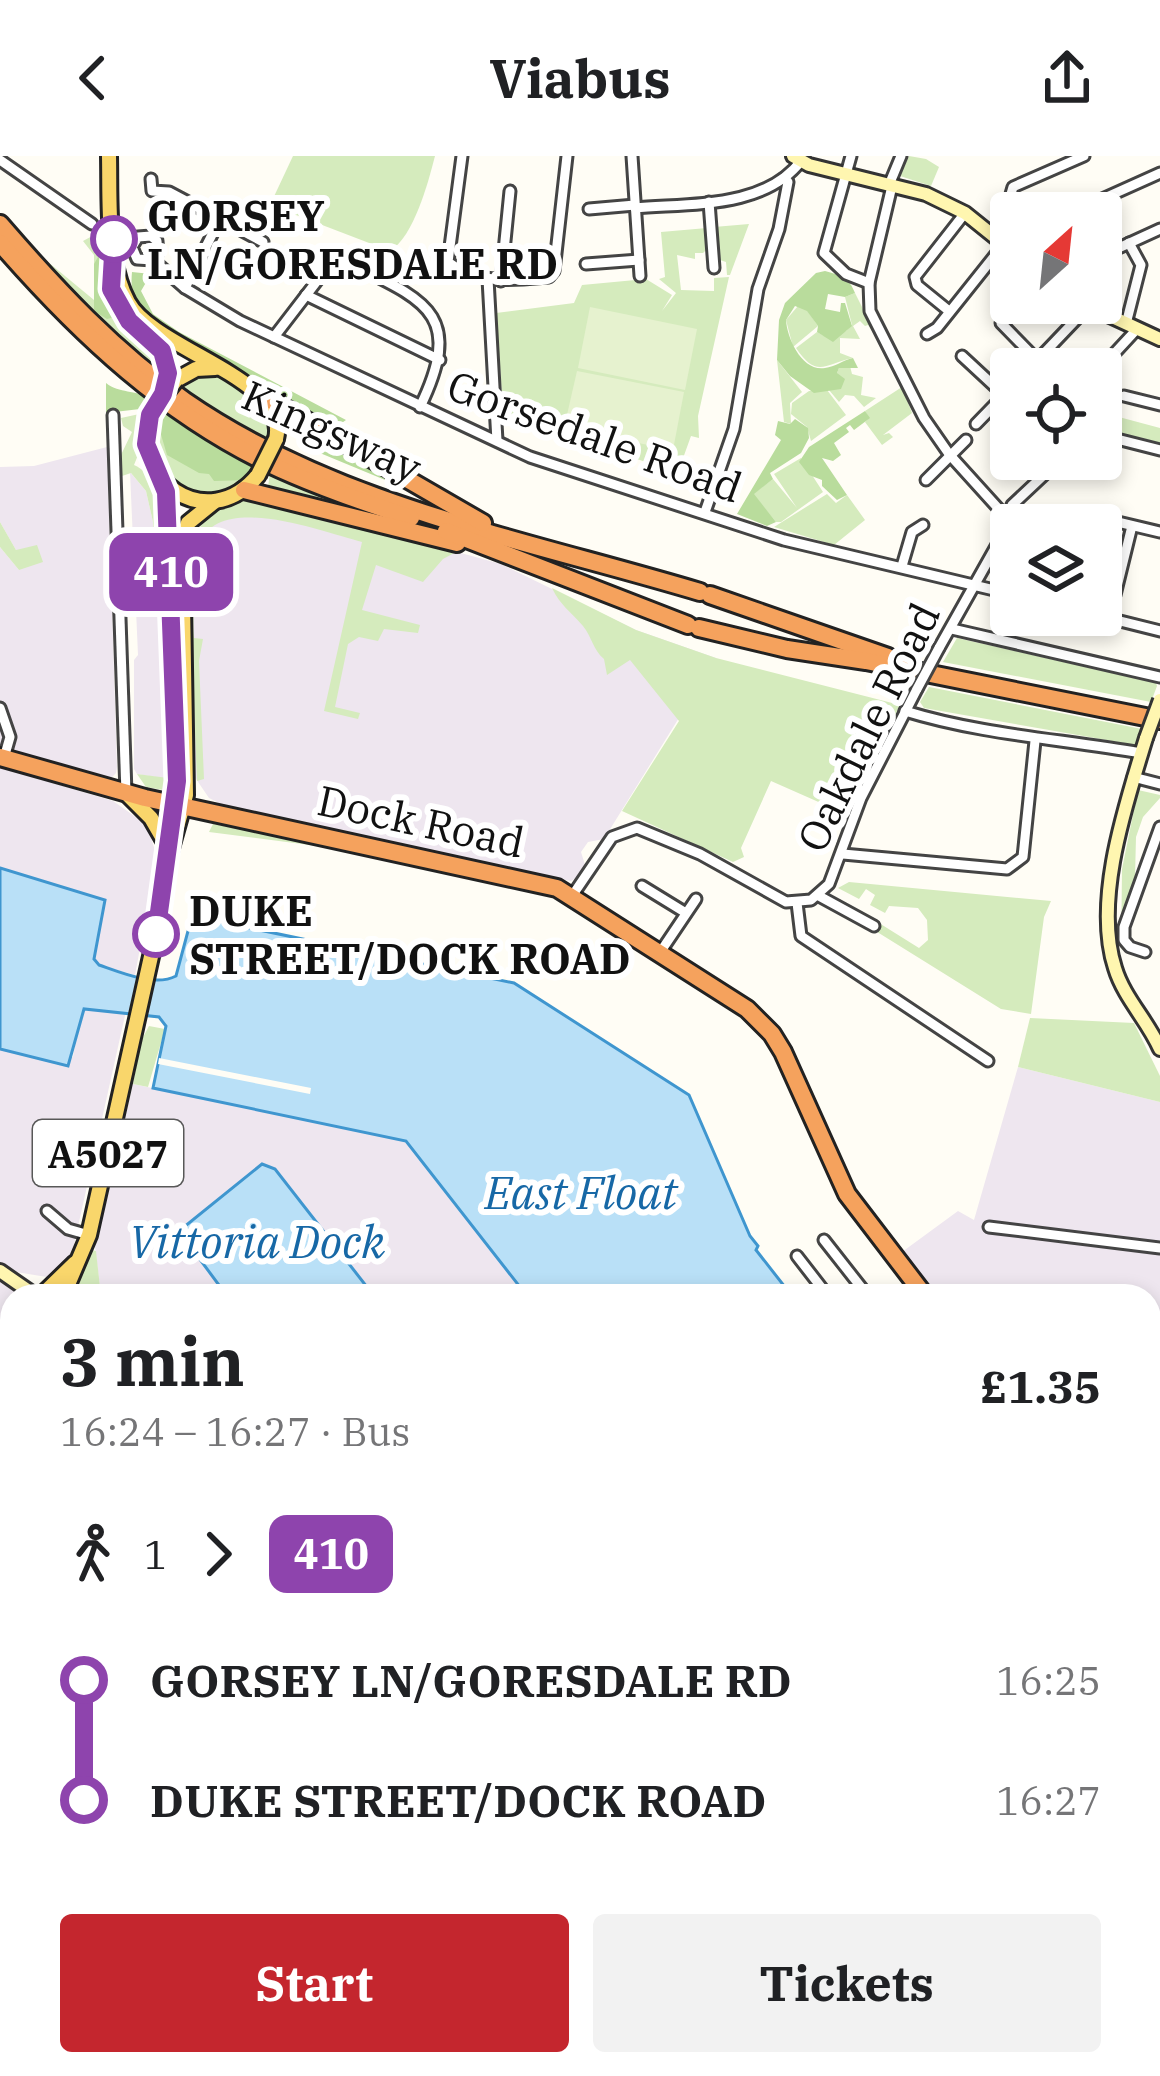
<!DOCTYPE html>
<meta charset="utf-8">
<style>
:root{--surface:#fff;--page:#f2f2f2;--text:#202124;--muted:#757577;--accent:#c4262e}
body{margin:0;font-family:"IBM Plex Serif",serif;background:var(--page);color:var(--text);height:100vh;display:flex;flex-direction:column;font-size:45px;white-space:nowrap}
*{box-sizing:border-box;margin:0}
p{font-size:39px;color:var(--muted)}
.icon{flex:none;width:66px;height:66px;fill:none;stroke:currentColor;stroke-width:2;stroke-linecap:round;stroke-linejoin:round}
.map{position:relative;flex:1;overflow:hidden}
.details{position:absolute;left:0px;top:1128px;width:1161px;height:792px;display:flex;flex-direction:column;background:var(--surface);border-radius:36px 36px 0 0;box-shadow:0 6px 18px #0003}
.details>*{flex:none}
.badge{padding:0 24px;border-radius:18px;font-size:42px;line-height:78px}
.needle{width:78px;rotate:27deg}
.tools{position:absolute;left:990px;top:36px;display:grid;gap:24px}
.tools a{display:grid;place-items:center;width:132px;height:132px;border-radius:12px;background:var(--surface);box-shadow:0 6px 18px #0003;font-size:60px}
.map>.badge{position:absolute;translate:-50% -50%;box-shadow:0 0 0 6px #fff}
.legs{display:flex;align-items:center;gap:18px;height:132px;padding:0 60px;font-size:39px}
.legs p{margin-inline-start:auto}
.summary{display:flex;align-items:center;justify-content:space-between;height:204px;padding:0 60px}
h1{font-size:66px;font-weight:700;line-height:90px}
.cta{display:flex;gap:24px;margin-top:auto;padding:24px 60px}
.cta a{flex:1;height:138px;border-radius:12px;background:var(--accent);color:#fff;font-size:48px;font-weight:700;line-height:138px;text-align:center}
.cta a+a{background:var(--page);color:var(--text)}
ul{padding:0 60px;list-style:none}
li{display:flex;align-items:center;gap:42px;height:120px;font-size:45px}
li i{display:grid;place-items:center;width:18px;height:100%;margin:0 15px;background:currentColor}
li i::after{content:'';width:30px;height:30px;margin:-15px;border:9px solid;border-radius:50%;background:var(--surface)}
li p{margin-inline-start:auto}
li:first-child i{background:linear-gradient(#0000 50%,currentColor 0)}
li:last-child i{background:linear-gradient(currentColor 50%,#0000 0)}
header{display:flex;justify-content:space-between;align-items:center;height:156px;padding:0 60px;background:var(--surface);font-size:54px;font-weight:700}
.map>svg:first-child{display:block}
</style>
<header><svg class="icon" aria-label="back" viewBox="0 0 24 24"><path d="M15 5l-7 7 7 7"/></svg>Viabus<svg class="icon" aria-label="share" viewBox="0 0 24 24"><path d="M12 15V3M7 8l5-5 5 5M5 13v7h14v-7"/></svg></header>
<div class="map">
<svg width="1160" height="1920" viewBox="0 0 1160 1920">
<rect width="100%" height="100%" fill="#fffdf5"/>
<!-- industrial -->
<g fill="#eee6ef">
<path d="M107,291L117,611L116,617L109,624L16,598L13,590L0,588V391L19,414L16,394L0,366V311L34,310Z"/>
<path d="M130,316L146,335L153,366L168,623L137,618L134,613V504L138,499Z"/>
<path d="M253,340L501,408L636,474L716,502L604,683L588,686L581,696L585,709L576,722L571,725L417,694L231,653L209,642L194,620L188,425L193,379Z"/>
<path d="M0,611L113,645L147,669L157,701L135,819L99,809L93,803L105,744L0,712Z"/>
<path d="M99,852L126,855L73,1093L64,1110L47,1121L16,1116L0,1107V893L41,904L73,901L80,859L84,853Z"/>
<path d="M1018,911L1160,946V1254L1149,1248V1140H937L902,1096L958,1055L974,1064Z"/>
<path d="M133,928L406,985L527,1140H374L275,1013L262,1008L180,1075L227,1140H118L100,1131L95,1091Z"/>
<path d="M0,1123L22,1140H12V1172L0,1182Z"/>
<path d="M12,1189V1382L0,1367V1199Z"/>
<path d="M12,1426V1497L3,1504L0,1435Z"/>
<path d="M0,1514L12,1529V1632L0,1617Z"/>
<path d="M220,1908H306L316,1920H229Z"/>
<path d="M320,1908H399L384,1920H329Z"/>
<path d="M509,1908H681L690,1920H494Z"/>
<path d="M698,1908H788L776,1920H710Z"/>
<path d="M936,1908H1032L1040,1920H946Z"/>
</g>
<!-- green -->
<g fill="#d5ebbd">
<path d="M293,0H435C428,27 414,80 390,95L270,49Z"/>
<path d="M909,0L926,3L939,11L931,30L900,20Z"/>
<path d="M749,68L730,119H727L726,106L717,103L714,71Z"/>
<path d="M707,72L709,91L703,97H695V103L677,99L681,134L714,135V122L729,121L698,260L699,282L691,280L682,305L689,308L685,320L524,263L504,266L496,157L574,147L582,129L646,123L672,139L662,155L676,137L659,123L665,121L661,76Z"/>
<path d="M94,79C112,100 100,131 113,156C128,184 150,182 162,216C121,184 68,148 42,101L94,144V99L83,85Z"/>
<path d="M855,137L878,183L868,169L865,170L860,165L853,170L860,183L840,182V197L853,202C824,208 817,223 796,192L817,176L824,180L846,175L852,169L845,141Z"/>
<path d="M798,150L807,154L818,170L793,191L786,164Z"/>
<path d="M777,204L802,236L790,247L791,268L784,266Z"/>
<path d="M850,210L852,218L863,221L861,239L876,242L864,251L854,240L845,239L839,246L829,234L841,232L837,217L839,212Z"/>
<path d="M202,217L219,218L271,252V285L179,231L188,222Z"/>
<path d="M902,231L912,257L883,279L889,277L893,281L882,289L865,266L869,262L865,255Z"/>
<path d="M827,234L846,259L811,285L807,271L791,258L792,247L809,235Z"/>
<path d="M144,257L140,294L134,309C152,317 159,337 162,355L172,625L163,634L146,631L137,618L168,622L153,366L146,335L131,317L122,320L119,303L132,276L123,270L121,262Z"/>
<path d="M1104,257L1160,272V289L1101,273Z"/>
<path d="M157,265L259,310C251,318 241,332 231,336C183,358 150,305 157,265Z"/>
<path d="M801,302L823,336L781,366H776L753,338L773,323L797,352L774,318Z"/>
<path d="M270,317L382,363L268,331Z"/>
<path d="M827,338L836,347L847,339L865,364L834,389L774,371Z"/>
<path d="M253,340L458,395L443,403L423,426L376,409L362,454L420,469L418,477L384,473L378,485L359,481L348,488L335,551L360,557L358,563L324,555L362,386C325,377 216,334 200,389C197,400 198,415 197,426C195,445 192,463 194,482L203,483L199,505L204,623L197,625L188,401C197,359 217,355 253,340Z"/>
<path d="M0,366L16,394L37,389L43,406L19,414L0,391Z"/>
<path d="M552,432L636,474L716,502L900,549L848,659L771,625L741,692L744,701L733,706L622,655L679,565L630,504L607,519L604,503C593,494 592,481 583,470C571,456 560,449 552,432Z"/>
<path d="M957,482L1156,527L1157,530L1151,546L943,506Z"/>
<path d="M929,531L1142,573L1135,589L924,552L920,546Z"/>
<path d="M1138,634L1160,639V642L1143,661L1136,681L1135,721L1122,768L1121,800L1122,713Z"/>
<path d="M213,668L386,699L209,676Z"/>
<path d="M849,726L1051,745L1044,761L1031,858L1001,853L874,774L879,767L919,792L928,784L927,764L918,752L889,750L885,757L870,749L875,739L866,733L859,743L838,732Z"/>
<path d="M1030,862L1134,867L1160,920V946L1018,911Z"/>
<path d="M149,870L165,873L148,931L133,928L141,885Z"/>
<path d="M92,1094L96,1095L100,1131L118,1140H72Z"/>
</g>
<!-- forest -->
<g fill="#b9dc9c">
<path d="M98,101L104,103L106,132L115,161L107,163L94,155V108Z"/>
<path d="M825,115C840,119 849,121 855,137L845,141L828,138L825,153L840,156L841,147H845L852,170L833,186L817,176L818,170L807,155L795,150L786,164C787,182 802,216 825,212C835,211 843,204 853,202L858,212H839L837,217L845,223L841,233L814,237L790,220L777,204L779,164L785,147L816,117Z"/>
<path d="M132,116L151,118L141,135L153,158L179,176L346,264L336,271L163,173C141,153 129,147 132,116Z"/>
<path d="M106,227C120,238 135,233 150,243L140,253L106,257Z"/>
<path d="M164,253L215,288L259,310L249,324L214,325L209,318L199,317L167,299L157,265Z"/>
<path d="M865,255L870,262L854,274L850,269L846,272L849,276L834,287L841,299L833,305L822,302L847,339L837,344L822,330V324L809,319L799,306L809,291Z"/>
<path d="M795,263L808,272L809,282L801,297L770,317L773,323L754,338L776,366L767,370L737,358L781,284L775,279L778,265L790,268Z"/>
<path d="M292,264L390,326L303,290Z"/>
</g>
<!-- pitch -->
<g fill="#e6f2cf">
<path d="M590,151L697,173L685,234L578,212Z"/>
<path d="M577,215L684,236L673,294L564,272Z"/>
</g>
<!-- water -->
<g fill="#b9e0f7" stroke="#3f96cf" stroke-width="3">
<path d="M0,712L105,744L94,803L99,809C122,817 155,831 176,820L192,760L514,827L689,939L750,1080L758,1090L756,1094L792,1140H527L406,985L153,932L166,870L159,861L84,853L68,910L0,893Z"/>
<path d="M262,1008L275,1013L374,1140H227L179,1075Z"/>
<path d="M1160,1373V1519L1149,1517V1428L1155,1417L1149,1410V1374Z"/>
<path d="M888,1908H925L936,1920H874Z"/>
</g>
<!-- pier -->
<path fill="#fffdf5" d="M159,902L311,932L310,938L158,908Z"/>
<g fill="none" stroke-linecap="round" stroke-linejoin="round">
<defs>
<g id="street">
<path d="M462,0L448,106C478,129 514,124 549,121L554,115L567,0"/>
<path d="M632,0L640,120"/>
<path d="M851,0L824,97L846,118L869,127"/>
<path d="M0,4L92,68"/>
<path d="M151,23L152,35L169,36L220,63"/>
<path d="M889,29L901,0"/>
<path d="M892,30L869,127L870,155L924,262L949,298L1006,361"/>
<path d="M709,46L714,112"/>
<path d="M635,52C690,47 764,53 801,5"/>
<path d="M589,53L635,49"/>
<path d="M1071,57L1160,17"/>
<path d="M998,83L1013,31L1084,0"/>
<path d="M1101,100L1160,73"/>
<path d="M153,104L158,97L157,85L151,80L138,81L132,91L137,103L153,104L185,132L240,165L530,301L784,384L1011,438"/>
<path d="M586,108L639,104"/>
<path d="M488,123L497,285"/>
<path d="M501,125L510,35"/>
<path d="M185,132L220,63L263,86"/>
<path d="M306,139L440,204"/>
<path d="M949,155L917,129L915,121L965,57"/>
<path d="M1001,167L1037,204"/>
<path d="M1126,168L1141,109L1129,87"/>
<path d="M927,178L937,172L1004,88"/>
<path d="M274,181L327,112L335,103L345,105C424,144 466,156 420,251"/>
<path d="M962,200L1004,239"/>
<path d="M1029,213L1088,151"/>
<path d="M1100,213L1137,173"/>
<path d="M1124,240L1160,249"/>
<path d="M113,259L126,637"/>
<path d="M976,268L1011,232"/>
<path d="M1101,279L1160,294"/>
<path d="M1014,303H1015"/>
<path d="M926,324L966,284"/>
<path d="M705,356L734,273L758,133L779,73L788,26L784,22"/>
<path d="M1093,369L1101,362L1160,376"/>
<path d="M902,410L912,376L923,369"/>
<path d="M1115,439L1132,370"/>
<path d="M1096,459L1160,475"/>
<path d="M952,473L1160,521"/>
<path d="M939,492L998,387L1012,349L1061,303"/>
<path d="M0,552L10,581L4,602"/>
<path d="M905,555C983,579 1062,583 1141,597"/>
<path d="M1133,621L1160,628"/>
<path d="M843,698L1007,713L1023,701L1035,585"/>
<path d="M642,730L686,757"/>
<path d="M572,740L612,681L637,672L700,698L786,746L811,744L829,728L861,642L917,533"/>
<path d="M819,740L874,770"/>
<path d="M797,747L801,780L988,905"/>
<path d="M1145,796L1130,791L1124,784V771L1160,671"/>
<path d="M659,798L696,743"/>
<path d="M47,1055L68,1073L89,1079"/>
<path d="M989,1071L1160,1092"/>
<path d="M824,1084L868,1140"/>
<path d="M797,1100L828,1140"/>
<path d="M903,1140L917,1129"/>
<path d="M1061,1140L1072,1136"/>
<path d="M0,1432L12,1423"/>
<path d="M0,1508L12,1523"/>
<path d="M1149,1558H1160"/>
<path d="M1149,1570H1160"/>
<path d="M0,1635L12,1650"/>
<path d="M0,1663L12,1678"/>
<path d="M0,1726L12,1716"/>
<path d="M0,1769L12,1784"/>
<path d="M108,1908L117,1920"/>
<path d="M212,1908L221,1920"/>
<path d="M313,1908L322,1920"/>
<path d="M1050,1908L1072,1919"/>
<path d="M0,1913L6,1920"/>
<path d="M56,1920L72,1908"/>
<path d="M392,1920L407,1908"/>
<path d="M495,1920L510,1908"/>
<path d="M1090,1920L1107,1908"/>
</g>
<g id="secondary">
<path d="M793,0L809,9L926,38L965,57L1011,94"/>
<path d="M1082,147L1160,183"/>
<path d="M1146,582C1126,648 1093,744 1115,812C1124,842 1148,865 1160,893"/>
<path d="M0,1115L36,1140"/>
<path d="M665,1908L669,1920"/>
</g>
<g id="primary">
<path d="M109,0C110,44 106,106 128,146C154,194 291,223 276,283"/>
<path d="M111,112C112,173 162,170 168,217"/>
<path d="M176,224L196,213L215,212"/>
<path d="M154,252C123,323 208,381 258,319"/>
<path d="M164,326L171,429L177,625L169,691"/>
<path d="M129,640L151,662L166,688"/>
<path d="M64,1138L89,1079L156,778L169,699L186,639L182,383L188,367L214,346"/>
<path d="M41,1140L75,1107"/>
<path d="M0,1191L12,1182"/>
<path d="M0,1376L12,1392"/>
<path d="M414,1908L423,1920"/>
</g>
<g id="highway">
<path d="M0,68C57,134 114,195 185,245C337,350 527,384 700,436"/>
<path d="M0,87C80,179 167,261 280,313C322,332 367,347 411,362"/>
<path d="M260,238L483,367"/>
<path d="M244,334L457,387"/>
<path d="M446,375L688,469"/>
<path d="M710,439L888,501"/>
<path d="M699,472L787,493L866,505L1160,564"/>
<path d="M0,601L145,642L557,732L747,853L772,878L783,896L847,1038L925,1140"/>
<path d="M1149,1259L1160,1271"/>
<path d="M1149,1303L1160,1292"/>
<path d="M791,1920L801,1908"/>
<path d="M809,1920L813,1908"/>
</g>
</defs>
<!-- street casing -->
<use href="#street" stroke="#444" stroke-width="15"/>
<!-- secondary casing -->
<use href="#secondary" stroke="#333" stroke-width="18"/>
<!-- primary casing -->
<use href="#primary" stroke="#222" stroke-width="20"/>
<!-- highway casing -->
<use href="#highway" stroke="#222" stroke-width="22"/>
<!-- street -->
<use href="#street" stroke="#fff" stroke-width="9"/>
<!-- secondary -->
<use href="#secondary" stroke="#fff6b0" stroke-width="12"/>
<!-- primary -->
<use href="#primary" stroke="#f9d66b" stroke-width="14"/>
<!-- highway -->
<use href="#highway" stroke="#f5a25d" stroke-width="16"/>
<defs>
<path id="street-bridge" d="M917,533L939,492"/>
<path id="secondary-bridge" d="M1146,582L1160,544"/>
<g id="primary-bridge">
<path d="M154,252L176,224"/>
<path d="M258,319L276,283"/>
</g>
</defs>
<!-- street-bridge casing -->
<use href="#street-bridge" stroke="#444" stroke-width="15" stroke-linecap="butt"/>
<!-- secondary-bridge casing -->
<use href="#secondary-bridge" stroke="#333" stroke-width="18" stroke-linecap="butt"/>
<!-- primary-bridge casing -->
<use href="#primary-bridge" stroke="#222" stroke-width="20" stroke-linecap="butt"/>
<!-- street-bridge -->
<use href="#street-bridge" stroke="#fff" stroke-width="9"/>
<!-- secondary-bridge -->
<use href="#secondary-bridge" stroke="#fff6b0" stroke-width="12"/>
<!-- primary-bridge -->
<use href="#primary-bridge" stroke="#f9d66b" stroke-width="14"/>
</g>
<g fill="none" stroke-linecap="round" stroke-linejoin="round">
<defs>
<path id="line-1" d="M114,83L111,133L129,165L162,195L168,217L163,238L150,259L146,288L166,336L177,625L156,778"/>
</defs>
<!-- line-1 casing -->
<use href="#line-1" stroke="#fff" stroke-width="27"/>
<!-- line-1 -->
<use href="#line-1" stroke="#8e44ad" stroke-width="18"/>
</g>
<!-- markers -->
<g fill="#fff" stroke="#8e44ad" stroke-width="6">
<circle cx="114" cy="83" r="21"/>
<circle cx="156" cy="778" r="21"/>
</g>
<g text-anchor="middle" dominant-baseline="central" stroke-width="12" stroke-linejoin="round" paint-order="stroke">
<!-- shield labels -->
<rect fill="#fff" stroke="#585858" stroke-width="3" x="33" y="964" width="150" height="66" rx="9"/>
<g font-size="39" font-weight="bold" fill="#111">
<text x="108" y="997">A5027</text>
</g>
<!-- stop labels -->
<g font-size="42" font-weight="bold" fill="#111" stroke="#fff" text-anchor="start">
<text x="147" y="59">GORSEY<tspan x="147" dy="48">LN/GORESDALE RD</tspan></text>
<text x="189" y="754">DUKE<tspan x="189" dy="48">STREET/DOCK ROAD</tspan></text>
</g>
<!-- street labels -->
<g font-size="42" fill="#111" stroke="#fff">
<text transform="translate(332 275) rotate(24)">Kingsway</text>
<text transform="translate(595 280) rotate(20)">Gorsedale Road</text>
<text transform="translate(868 571) rotate(-64)">Oakdale Road</text>
<text transform="translate(421 665) rotate(12)">Dock Road</text>
</g>
<!-- water labels -->
<g font-size="45" font-style="italic" fill="#1768a6" stroke="#fff">
<text x="581" y="1036">East Float</text>
<text x="257" y="1085">Vittoria Dock</text>
</g>
</g>
</svg>
<div class="tools">
<a><svg class="needle" viewBox="-14 -14 28 28"><path d="M0-13l5 13h-10z" fill="#e53935"/><path d="M0 13l5-13h-10z" fill="#757577"/></svg></a>
<a><svg class="icon" aria-label="locate" viewBox="0 0 24 24"><circle cx="12" cy="12" r="6"/><path d="M12 2v4M12 18v4M2 12h4M18 12h4"/></svg></a>
<a><svg class="icon" aria-label="layers" viewBox="0 0 24 24"><path d="M12 4l9 5-9 5-9-5zM3 14l9 5 9-5"/></svg></a>
</div>
<b class="badge" style="left:171px;top:416px;background:#8e44ad;color:#fff">410</b>
<section class="details">
<div class="summary"><div><h1>3 min</h1><p>16:24 – 16:27 · Bus</p></div><b>£1.35</b></div>
<div class="legs"><svg class="icon" aria-label="walk" viewBox="0 0 24 24"><circle cx="13" cy="4" r="2"/><path d="M13 8l-2 6 4 7M11 14l-3 7M7 12l3-4h3l4 4"/></svg>1<svg class="icon" aria-label="forward" viewBox="0 0 24 24"><path d="M9 5l7 7-7 7"/></svg><b class="badge" style="background:#8e44ad;color:#fff">410</b></div>
<ul>
<li><i style="color:#8e44ad"></i><b>GORSEY LN/GORESDALE RD</b><p>16:25</p></li>
<li><i style="color:#8e44ad"></i><b>DUKE STREET/DOCK ROAD</b><p>16:27</p></li>
</ul>
<div class="cta"><a>Start</a><a>Tickets</a></div>
</section>
</div>
